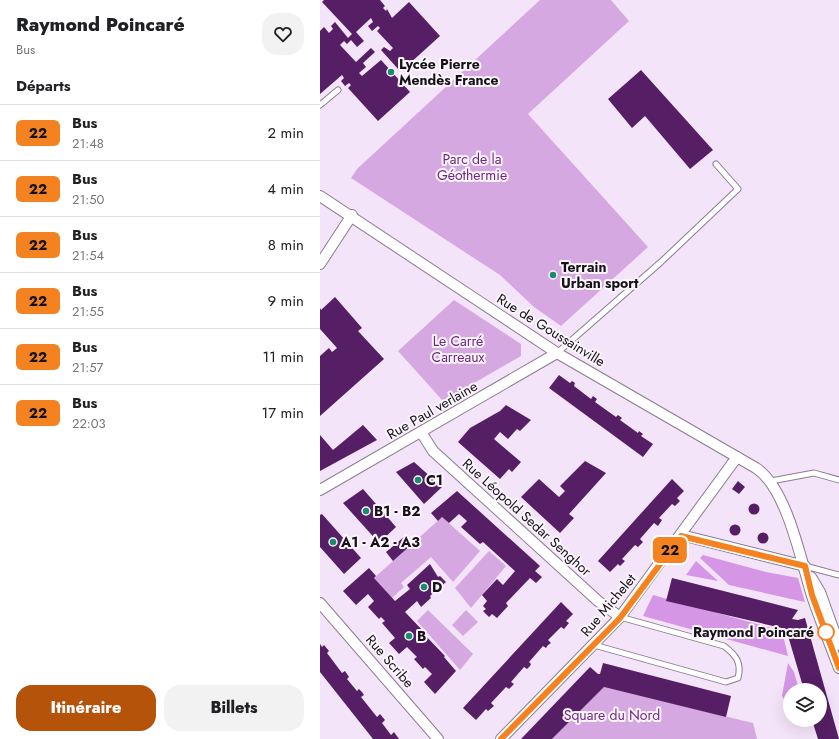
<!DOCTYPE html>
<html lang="fr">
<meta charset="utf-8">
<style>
:root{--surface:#fff;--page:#f2f2f2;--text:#202124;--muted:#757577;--line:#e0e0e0;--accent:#b45309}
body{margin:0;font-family:Jost,sans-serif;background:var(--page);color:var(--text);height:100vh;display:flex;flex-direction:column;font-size:15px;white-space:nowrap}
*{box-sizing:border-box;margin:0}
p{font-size:13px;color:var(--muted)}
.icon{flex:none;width:22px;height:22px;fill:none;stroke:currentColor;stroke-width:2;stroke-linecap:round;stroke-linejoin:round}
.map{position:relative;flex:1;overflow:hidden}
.side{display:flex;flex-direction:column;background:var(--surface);width:320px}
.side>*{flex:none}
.badge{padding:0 8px;border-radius:6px;font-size:14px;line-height:26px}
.buttons{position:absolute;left:463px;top:683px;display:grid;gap:8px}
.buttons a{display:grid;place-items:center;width:44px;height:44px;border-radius:50%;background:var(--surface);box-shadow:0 4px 16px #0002;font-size:20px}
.map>.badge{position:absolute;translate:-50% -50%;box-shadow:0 0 0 2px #fff}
h2{padding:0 16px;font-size:15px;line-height:36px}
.round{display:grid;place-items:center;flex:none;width:42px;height:42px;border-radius:16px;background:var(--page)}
.summary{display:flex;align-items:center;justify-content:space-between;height:68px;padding:0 16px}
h1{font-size:19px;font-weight:800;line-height:30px}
.primary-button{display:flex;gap:8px;margin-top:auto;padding:8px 16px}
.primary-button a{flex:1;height:46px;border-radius:16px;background:var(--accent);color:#fff;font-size:16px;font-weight:800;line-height:46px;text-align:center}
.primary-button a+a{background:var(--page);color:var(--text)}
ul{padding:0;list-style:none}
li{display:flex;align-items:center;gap:12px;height:56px;padding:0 16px;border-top:1px solid var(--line)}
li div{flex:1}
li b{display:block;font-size:15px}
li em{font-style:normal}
li .badge{min-width:44px;font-weight:700;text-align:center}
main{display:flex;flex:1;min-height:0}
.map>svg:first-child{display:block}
</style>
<main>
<section class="side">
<div class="summary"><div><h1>Raymond Poincaré</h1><p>Bus</p></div><a class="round"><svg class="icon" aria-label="heart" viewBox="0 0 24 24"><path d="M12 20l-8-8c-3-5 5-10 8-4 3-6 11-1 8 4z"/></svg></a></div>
<h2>Départs</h2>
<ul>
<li><span class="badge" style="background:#f58220;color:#111">22</span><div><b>Bus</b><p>21:48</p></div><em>2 min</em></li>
<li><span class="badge" style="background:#f58220;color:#111">22</span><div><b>Bus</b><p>21:50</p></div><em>4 min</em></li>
<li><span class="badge" style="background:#f58220;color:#111">22</span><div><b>Bus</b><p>21:54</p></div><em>8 min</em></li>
<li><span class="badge" style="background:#f58220;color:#111">22</span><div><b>Bus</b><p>21:55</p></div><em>9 min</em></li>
<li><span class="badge" style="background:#f58220;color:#111">22</span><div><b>Bus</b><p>21:57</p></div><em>11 min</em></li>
<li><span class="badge" style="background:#f58220;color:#111">22</span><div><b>Bus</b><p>22:03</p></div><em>17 min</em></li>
</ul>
<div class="primary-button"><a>Itinéraire</a><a>Billets</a></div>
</section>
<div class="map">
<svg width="519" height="739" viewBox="0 0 519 739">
<rect width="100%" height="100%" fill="#f4e4f9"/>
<!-- green -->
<g fill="#d6a8e2">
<path d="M220,0H291L309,21L208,114L328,247L241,326L214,307L180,275L31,178L37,169Z"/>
<path d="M134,300L201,344V356L123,401L78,351Z"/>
<path d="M122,517L160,551L133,582L111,557L81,583L84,587L72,598L54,578Z"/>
<path d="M169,551L186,566L151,608L135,588Z"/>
<path d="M108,610L153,654L140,670L97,621Z"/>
<path d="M146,610L158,622L143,636L132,625Z"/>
<path d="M284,687L433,723L437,739H232Z"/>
</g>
<!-- forest -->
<g fill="#d597e5">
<path d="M383,555L446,572L478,578L485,602L409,585L380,558Z"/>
<path d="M376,561L398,581L366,575Z"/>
<path d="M333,595L462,631L468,656L323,616Z"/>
<path d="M468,663L474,672L479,690H470V709L462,696Z"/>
</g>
<!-- building -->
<g fill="#561e64">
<path d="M4,0H60L65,6L63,8L66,11L67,9L72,18L89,2L120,36L88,65L84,61L81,64L83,67L79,70L61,50L64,47L70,51L73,48L57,31L60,28L58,26L52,31L48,26L53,22L51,18L36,32L44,41L37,47L31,40L27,44L24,41L20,45L36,62L51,48L55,52L43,63L46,67L39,73L42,76L61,60L90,92L58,121L28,88L31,85L29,83L25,86L21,81L24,78L22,75L0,94V31L4,27L9,33L13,29L11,26L15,22L28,38L32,34L2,2Z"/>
<path d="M321,70L393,150L370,169L325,116L312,128L288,99Z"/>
<path d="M15,297L42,328L38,331L64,359L0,416V356L9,348L12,352L17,348L0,329V308L1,310Z"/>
<path d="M239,375L250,383L252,381L255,383L254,386L271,399L273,396L277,399L275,402L296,417L298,415L302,418L300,420L318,433L319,431L323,434L321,436L333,444L323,457L229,388Z"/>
<path d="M186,405L211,420L200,431L197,429L188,439L180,432L174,439L201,462L192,472L189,469L180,479L138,442L150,428L180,411Z"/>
<path d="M43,425L57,440L0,471V435L13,450Z"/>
<path d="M265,461L286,473L249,514L254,518L240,533L201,497L219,479L239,497L245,491L240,486Z"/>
<path d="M94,462L122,487L104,504L76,472Z"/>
<path d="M352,479L364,491L357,498L360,501L355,506L352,504L339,518L342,520L338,526L334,523L320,539L323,542L318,547L315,545L302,559L305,561L300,566L298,564L290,572L278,561Z"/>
<path d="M418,481L425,487L419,494L412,489Z"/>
<path d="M43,489L76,527L59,543L23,503Z"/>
<path d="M137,491L220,566L215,571L222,577L216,583L210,578L186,603L188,606L177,618L172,614L169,617L163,611L166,609L163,606L167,601L162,595L177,579L183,585L195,571L163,542L160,544L141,527L147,521L139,514L129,523L122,517L118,521L111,513Z"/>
<circle cx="434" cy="509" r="5.5"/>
<path d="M2,514L41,558L24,574L0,547V515Z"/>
<circle cx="415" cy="530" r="5.5"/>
<circle cx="443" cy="538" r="5.5"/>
<path d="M84,537L91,545L73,561L66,552Z"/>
<path d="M110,564L118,577L120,576L126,582L110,596L111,598L101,607L97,601L85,612L105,633L104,634L125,656L124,657L136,671L115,694L104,682L112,674L105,667L103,669L94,659L97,657L87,647L79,654L69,643L75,638L62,623L65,621L61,617L59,619L48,607L54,601L48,594L36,605L23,591L49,568L56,576L54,578L75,601L90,589L87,585Z"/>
<path d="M352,578L478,610L472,619L478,620L485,618L519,739H498L492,720H500V690H484L466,629L346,601Z"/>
<path d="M241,602L253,614L246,621L249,623L244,629L241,627L228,640L231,643L228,645L226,648L223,646L209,662L211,664L210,666L207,669L204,667L191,682L194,684L189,689L186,687L171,703L174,706L168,711L166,709L156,720L143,708Z"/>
<path d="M0,644L2,647L4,645L9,651L7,653L22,673L25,671L29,677L27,679L37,691L39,689L42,692L44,695L41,697L57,717L60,714L65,720L62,723L71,735L74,732L79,739H53L0,672Z"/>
<path d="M283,663L411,696L406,717L284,687L232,739H201L270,667L278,674H280Z"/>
</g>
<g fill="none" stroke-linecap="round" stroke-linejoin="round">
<defs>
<g id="lane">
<path d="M0,105L18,90"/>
<path d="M237,353L341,262L418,189L396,164"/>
<path d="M451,481L494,473L519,480"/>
<path d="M485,566L519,575"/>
<path d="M274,645L406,682L418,678C422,663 416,655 404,646L300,617"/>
</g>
<g id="street">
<path d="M0,196L237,353L436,468C467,488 481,561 492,596C500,620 510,644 519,668"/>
<path d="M0,264L32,215"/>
<path d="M101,432L113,451L278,601L300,617"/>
<path d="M0,490L237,353"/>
<path d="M361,535L485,566"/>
<path d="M491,577L500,592L519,645"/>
<path d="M0,603L118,739"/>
<path d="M181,739L300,617L417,457"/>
</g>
</defs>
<!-- lane casing -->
<use href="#lane" stroke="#8b7c8f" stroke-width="7"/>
<!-- street casing -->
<use href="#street" stroke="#8b7c8f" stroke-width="12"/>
<!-- lane -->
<use href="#lane" stroke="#fff" stroke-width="5"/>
<!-- street -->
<use href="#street" stroke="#fff" stroke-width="10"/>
</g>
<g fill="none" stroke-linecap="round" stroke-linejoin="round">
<defs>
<path id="line" d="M181,739L300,618L361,536L485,566L492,595L519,668"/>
</defs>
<!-- line casing -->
<use href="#line" stroke="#fff" stroke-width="9"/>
<!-- line -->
<use href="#line" stroke="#f58220" stroke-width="6"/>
</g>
<!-- markers -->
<g fill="#198c6d" stroke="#fcf5fd" stroke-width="1.5">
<circle cx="71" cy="72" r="4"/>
<circle cx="233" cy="275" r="4"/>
<circle cx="98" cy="480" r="4"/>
<circle cx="46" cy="511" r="4"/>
<circle cx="13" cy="542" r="4"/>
<circle cx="104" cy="587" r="4"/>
<circle cx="89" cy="636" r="4"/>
</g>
<circle fill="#fff" stroke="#f58220" stroke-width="2" cx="506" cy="632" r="8"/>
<g text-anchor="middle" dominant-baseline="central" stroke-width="4" stroke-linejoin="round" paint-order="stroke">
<!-- poi labels -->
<g font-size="14" font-weight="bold" fill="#161017" stroke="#fcf5fd" text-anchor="start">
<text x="79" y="64">Lycée Pierre<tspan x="79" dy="16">Mendès France</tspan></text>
<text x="241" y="267">Terrain<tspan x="241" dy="16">Urban sport</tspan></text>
<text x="106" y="480">C1</text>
<text x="54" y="511">B1 - B2</text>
<text x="21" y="542">A1 - A2 - A3</text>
<text x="112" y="587">D</text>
<text x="97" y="636">B</text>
</g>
<!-- park labels -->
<g font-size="14" fill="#6f2681" stroke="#fcf5fd">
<text x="152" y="159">Parc de la<tspan x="152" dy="16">Géothermie</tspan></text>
<text x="138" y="341">Le Carré<tspan x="138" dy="16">Carreaux</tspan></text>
<text x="292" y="715">Square du Nord</text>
</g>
<!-- street labels -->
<g font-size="14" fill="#161017" stroke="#fcf5fd">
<text transform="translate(231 330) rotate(32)">Rue de Goussainville</text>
<text transform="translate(112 410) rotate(-30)">Rue Paul verlaine</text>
<text transform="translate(207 517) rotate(42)">Rue Léopold Sedar Senghor</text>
<text transform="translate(288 605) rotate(-50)">Rue Michelet</text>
<text transform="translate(70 661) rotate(49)">Rue Scribe</text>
</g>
<!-- stop labels -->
<g font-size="14" font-weight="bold" fill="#161017" stroke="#fcf5fd" text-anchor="end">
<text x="494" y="632">Raymond Poincaré</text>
</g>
</g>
</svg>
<div class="buttons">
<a><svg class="icon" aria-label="layers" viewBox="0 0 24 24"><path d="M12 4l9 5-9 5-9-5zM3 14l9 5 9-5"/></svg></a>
</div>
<b class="badge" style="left:350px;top:550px;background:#f58220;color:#111">22</b>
</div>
</main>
